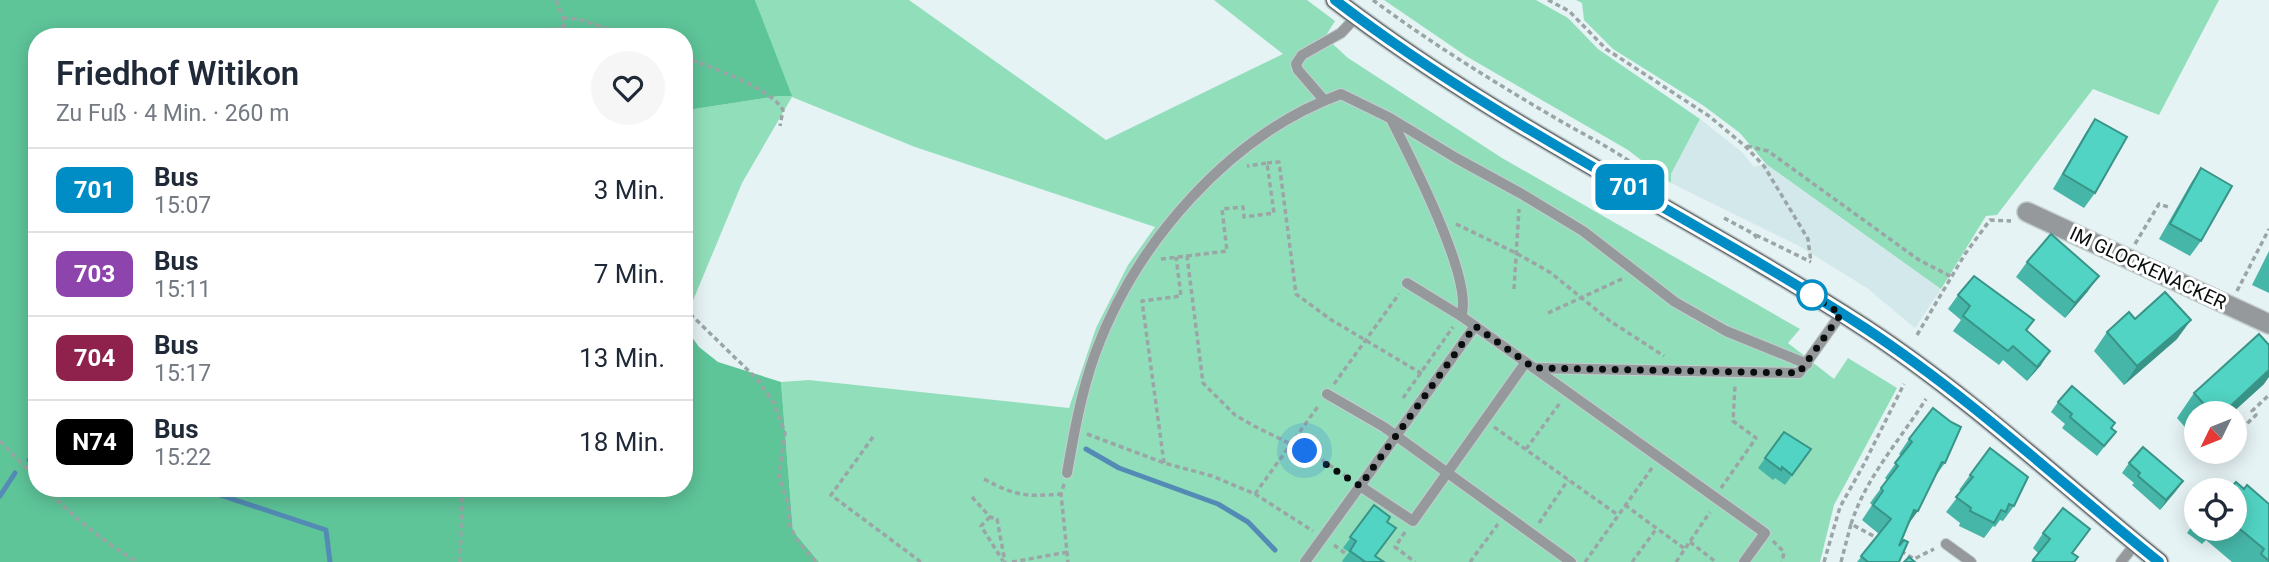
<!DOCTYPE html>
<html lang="de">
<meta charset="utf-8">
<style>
:root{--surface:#fff;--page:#f6f6f7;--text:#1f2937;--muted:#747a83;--line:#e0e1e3}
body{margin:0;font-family:Roboto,sans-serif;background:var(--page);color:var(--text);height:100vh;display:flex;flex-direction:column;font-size:26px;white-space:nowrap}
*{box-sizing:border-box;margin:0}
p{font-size:23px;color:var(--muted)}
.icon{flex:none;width:38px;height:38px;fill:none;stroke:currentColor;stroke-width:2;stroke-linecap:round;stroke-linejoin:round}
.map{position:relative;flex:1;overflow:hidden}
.sheet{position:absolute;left:28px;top:28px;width:665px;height:469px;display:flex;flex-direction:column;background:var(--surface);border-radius:28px;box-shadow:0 4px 18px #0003}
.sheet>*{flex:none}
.badge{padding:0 14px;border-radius:10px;font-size:24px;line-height:46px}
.needle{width:46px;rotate:227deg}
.buttons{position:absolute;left:2184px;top:401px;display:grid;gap:14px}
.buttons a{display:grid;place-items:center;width:63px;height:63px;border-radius:50%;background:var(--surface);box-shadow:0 4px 18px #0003;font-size:35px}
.you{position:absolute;width:35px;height:35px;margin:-18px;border:5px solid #fff;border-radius:50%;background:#1a73e8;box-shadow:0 0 0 10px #1a73e833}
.map>.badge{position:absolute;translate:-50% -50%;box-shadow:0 0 0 4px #fff}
.round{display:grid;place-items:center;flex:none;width:74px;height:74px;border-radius:37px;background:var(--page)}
.head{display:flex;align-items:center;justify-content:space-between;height:119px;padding:0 28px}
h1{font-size:33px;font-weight:600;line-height:52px}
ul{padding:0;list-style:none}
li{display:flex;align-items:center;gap:21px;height:84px;padding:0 28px;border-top:2px solid var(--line)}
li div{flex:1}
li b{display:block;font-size:26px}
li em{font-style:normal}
li .badge{min-width:77px;font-weight:700;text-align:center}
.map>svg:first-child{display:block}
</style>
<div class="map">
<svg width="2269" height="562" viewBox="0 0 2269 562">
<rect width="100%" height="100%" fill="#e6f3f4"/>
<!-- built -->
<path fill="#d2e8ea" d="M1700,119L1743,153L1754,167L1766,164L1941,289L1915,328L1867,288L1799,246L1671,183V174Z"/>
<!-- green -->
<g fill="#91deba">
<path d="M755,0H909L1106,140L1283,54L1214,0H1307L1335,21L1325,37L1348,58L1502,158L1800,329L1788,343L1834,379L1848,358L1897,388L1834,505L1820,562H819L793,531L781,382L809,380L1069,408L1096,328L1128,265L1155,227L915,147L792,97L742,183L684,322V119L694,109L779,96H791Z"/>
<path d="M1384,0H1536L1568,18L1598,49L1700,119L1671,174V183L1628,150L1466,56Z"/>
<path d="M1576,0H2219L2159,115L2093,89L1997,215L1986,216L1941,289L1766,164L1740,133L1704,106L1613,49L1584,20L1582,3Z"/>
</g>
<!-- forest -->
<path fill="#5ec599" d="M0,0H755L792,96H779L694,109L684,119V37H37V488H684V326L699,347L718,362L781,382L793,531L819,562H0Z"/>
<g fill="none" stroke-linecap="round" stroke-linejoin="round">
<!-- stream -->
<g stroke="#538bb6" stroke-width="5">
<path d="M1086,449L1119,468L1218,504L1248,522L1275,550"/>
<path d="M29,460L37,451"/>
<path d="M199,488L326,530L330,562"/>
<path d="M0,496L15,473"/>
</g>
<defs>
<g id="service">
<path d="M1324,100L1298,70L1296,64L1302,55L1341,33L1356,17"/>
<path d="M1391,119C1409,155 1475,281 1461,316"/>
<path d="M1407,283L1461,316L1765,533L1744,562"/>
<path d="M1534,368L1799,373L1841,314"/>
<path d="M1327,394L1384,427L1571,562"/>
<path d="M1067,473C1074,433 1081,393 1095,354C1135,244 1229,135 1341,94L1390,118L1456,158L1520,193L1583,231L1675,302L1726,331L1807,364"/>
<path d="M1360,486L1475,326"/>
<path d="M1946,544L1971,562"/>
<path d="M1305,562L1360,486L1413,521L1526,362"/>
<path d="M2121,562L2136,543"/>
</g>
<path id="minor" d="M2027,212L2269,324"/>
<path id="secondary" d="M1335,0C1500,127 1691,215 1865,328C1970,397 2062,484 2159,562"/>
</defs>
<!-- service casing -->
<use href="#service" stroke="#c3cecf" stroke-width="12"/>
<!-- minor casing -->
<use href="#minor" stroke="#c3cecf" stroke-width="22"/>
<!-- secondary casing -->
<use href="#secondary" stroke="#c3cecf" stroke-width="22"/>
<!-- path -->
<g stroke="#9ba5a6" stroke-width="3.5" stroke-dasharray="5 3.5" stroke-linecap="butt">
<path d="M556,0L563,18L564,37"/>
<path d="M1373,0C1432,44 1494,82 1557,119C1588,137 1620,152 1648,175"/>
<path d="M1548,0L1569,11L1606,49L1709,116L1745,146L1764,166L1808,239L1811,262"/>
<path d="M563,18L578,19L632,37"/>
<path d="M476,36L564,28"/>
<path d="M684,57C709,67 770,87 783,110L780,126"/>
<path d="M1747,146L1768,151L1919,260L1952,277"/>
<path d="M1267,163L1279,162L1296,294L1330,319L1424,375"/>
<path d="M1724,218L1754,234L1758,240"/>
<path d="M1456,224L1516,253L1551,273L1610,321L1664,356"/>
<path d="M1756,235L1811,262"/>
<path d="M2135,244L2159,204L2171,208"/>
<path d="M1187,256L1227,251L1222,209L1243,207L1244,217L1274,213L1267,163L1247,166"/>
<path d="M1161,259L1187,256L1203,383L1235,415L1254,426L1319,458L1350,479"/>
<path d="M1514,289L1519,209"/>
<path d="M2237,291L2269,229"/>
<path d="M684,308L756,378L774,403L785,433L779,476L789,507V524L797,540L816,562"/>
<path d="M1548,313L1624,278"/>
<path d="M1917,335L1965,254L1990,220L2011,221"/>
<path d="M1334,384L1399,294"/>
<path d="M1403,398L1453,327"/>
<path d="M1494,427L1618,515"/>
<path d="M1087,434L1164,463L1212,476L1255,494L1313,531"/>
<path d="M2235,435L2256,415L2252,411L2269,395"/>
<path d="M873,437L831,495L921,562"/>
<path d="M0,441L37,479"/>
<path d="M1526,449L1560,403"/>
<path d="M1164,463L1142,301L1181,296L1176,257"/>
<path d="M984,479C1015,496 1026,497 1061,494"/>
<path d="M1064,484L1061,494L1068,562"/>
<path d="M45,488C73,517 103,541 137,562"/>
<path d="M1721,488L1756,438L1733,421L1735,385"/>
<path d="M1255,494L1319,405"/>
<path d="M972,497L990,517L997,519L1005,562"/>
<path d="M1625,505L1685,549"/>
<path d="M990,517L981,526L1003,561"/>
<path d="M1539,523L1568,480"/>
<path d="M1851,524C1866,477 1900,440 1926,399"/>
<path d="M1405,532L1395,547L1415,562"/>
<path d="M1773,541L1784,552L1782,562"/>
<path d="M1690,542L1716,562"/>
<path d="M1334,545L1357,562"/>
<path d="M1901,551L1914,559L1934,549"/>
<path d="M460,562L462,488"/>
<path d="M1012,562L1068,552"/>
<path d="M1470,562L1498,524"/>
<path d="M1585,562L1652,468"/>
<path d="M1632,562L1657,528"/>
<path d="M1676,562L1710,512"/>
<path d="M1824,562L1840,507L1864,464L1904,384"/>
<path d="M1841,562L1851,524L1879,539"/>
</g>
<!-- service -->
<use href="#service" stroke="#95999b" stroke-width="10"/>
<!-- minor -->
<use href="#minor" stroke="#95999b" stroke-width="19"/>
<!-- secondary -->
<use href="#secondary" stroke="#6a7073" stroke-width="19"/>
</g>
<!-- wall -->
<g fill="#46b6a8">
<path d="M2095,119V193L2084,208L2053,189L2085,134Z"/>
<path d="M2201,168V241L2190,256L2159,239L2191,183Z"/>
<path d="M2269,251V293L2252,285Z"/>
<path d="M2027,262L2088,291L2065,318L2016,277Z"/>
<path d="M1958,295L2034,320L2027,331L2041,365L2027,381L2003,360L1999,365L1953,331L1961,320L1948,309Z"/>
<path d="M2135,319L2177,339L2124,385L2094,351L2107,332Z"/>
<path d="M2264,384L2232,413H2196V440L2177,418L2194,393Z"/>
<path d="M2058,402L2115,423L2112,428L2116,432L2097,456L2062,428L2065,424L2051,412Z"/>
<path d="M1784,432L1811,449L1785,485L1775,478L1773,480L1758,468Z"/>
<path d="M1909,439L1945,463L1934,478L1908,524L1899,546V562H1857L1879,534L1862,520L1872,505L1870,503L1887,480L1885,478L1901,456L1899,454Z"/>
<path d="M1990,448L2014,506L2003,521L2000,520L1995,527L1993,526L1984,538L1959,526L1960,523L1946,512L1962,491L1959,490Z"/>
<path d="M2129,463L2183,481L2160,510L2132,485L2134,483L2122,473Z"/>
<path d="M2244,489L2269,504V562H2232L2206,540L2202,544L2187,533L2196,520V528H2235V490Z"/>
<path d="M1374,505L1387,522L1375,556L1384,562H1343L1342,561L1349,552L1343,548Z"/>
<path d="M2090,529L2073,553L2075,562H2031L2038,553L2033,548L2043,533Z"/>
</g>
<!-- shaded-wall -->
<g fill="#399488">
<path d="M2099,276L2088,291L2065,318L2075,303Z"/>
<path d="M2191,320L2177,339L2124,385L2137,366Z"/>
<path d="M2050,351L2041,365L2027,381L2037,367Z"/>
<path d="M2269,370V377L2264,384L2232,413H2223Z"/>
<path d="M2183,481L2176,491L2160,510L2166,500Z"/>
<path d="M1914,510L1918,511L1907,526Z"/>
</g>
<!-- building -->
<g fill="#51d4c3" stroke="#399488" stroke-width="2">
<path d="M2095,119L2127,137L2095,193L2063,174Z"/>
<path d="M2201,168L2232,186L2201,241L2170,224Z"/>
<path d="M2051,234L2099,276L2075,303L2027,262Z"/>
<path d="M1974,276L2034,320L2026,330L2050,351L2037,367L2013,346L2008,351L1963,316L1970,306L1958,295Z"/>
<path d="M2165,292L2191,320L2137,366L2107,332L2129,312L2135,319Z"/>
<path d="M2259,334L2269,345V370L2223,413H2212L2194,393Z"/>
<path d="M2072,386L2115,423L2111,428L2116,432L2104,446L2070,417L2072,414L2058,402Z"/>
<path d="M1933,408L1951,422L1961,427L1945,463L1942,462L1918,511L1914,510L1899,546L1904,540L1908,542L1899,562H1868L1861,556L1891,519L1873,505L1883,491L1881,488L1898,466L1895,463L1912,442L1909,439Z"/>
<path d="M1784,432L1811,449L1792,475L1782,467L1781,470L1765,458Z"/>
<path d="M2143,447L2183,481L2166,500L2138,476L2140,473L2129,463Z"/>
<path d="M1990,448L2028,477L2014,506L2009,504L2006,512L2001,510L1994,523L1970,511L1971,508L1956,497L1973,477L1970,475Z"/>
<path d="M2236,482L2244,489L2247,485L2269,504V561L2261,554L2264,549L2235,525V490H2229Z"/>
<path d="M1374,505L1390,517L1387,522L1396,528L1375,556L1384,562H1363L1364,561L1350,551L1356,541L1350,537Z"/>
<path d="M2063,508L2090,529L2072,553L2078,557L2074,562H2035L2033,560L2050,539L2043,533Z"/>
<path d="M1909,557L1915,562H1904Z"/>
</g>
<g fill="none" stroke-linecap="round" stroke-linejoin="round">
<defs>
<path id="line" d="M1335,0C1500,127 1691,215 1865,328C1970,397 2062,484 2159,562"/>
</defs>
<!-- line casing -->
<use href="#line" stroke="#fff" stroke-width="16"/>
<!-- line -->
<use href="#line" stroke="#008dc5" stroke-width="10"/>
<!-- walk -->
<path stroke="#090d0d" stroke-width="7" stroke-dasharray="0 12.6" d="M1305,451L1360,486L1475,326L1534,368L1799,373L1841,314L1808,293L1812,295"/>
</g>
<!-- markers -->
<circle fill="#fff" stroke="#008dc5" stroke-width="3.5" cx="1812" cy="295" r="14"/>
<g text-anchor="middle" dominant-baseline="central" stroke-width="6" stroke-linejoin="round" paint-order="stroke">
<!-- street labels -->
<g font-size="19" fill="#090d0d" stroke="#fff">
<text transform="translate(2148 268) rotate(25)">IM GLOCKENACKER</text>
</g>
</g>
</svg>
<div class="buttons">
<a><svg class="needle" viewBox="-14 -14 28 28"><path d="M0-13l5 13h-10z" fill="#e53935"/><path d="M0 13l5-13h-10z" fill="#747a83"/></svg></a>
<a><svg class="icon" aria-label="locate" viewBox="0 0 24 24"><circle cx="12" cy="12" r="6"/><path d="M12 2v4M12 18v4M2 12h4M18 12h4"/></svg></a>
</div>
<div class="you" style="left:1305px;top:451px"></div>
<b class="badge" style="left:1630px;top:187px;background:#008dc5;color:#fff">701</b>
<section class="sheet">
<div class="head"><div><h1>Friedhof Witikon</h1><p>Zu Fuß · 4 Min. · 260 m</p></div><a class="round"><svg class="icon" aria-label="heart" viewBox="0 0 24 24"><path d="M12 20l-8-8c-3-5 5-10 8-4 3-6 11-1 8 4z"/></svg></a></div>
<ul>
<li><span class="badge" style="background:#008dc5;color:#fff">701</span><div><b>Bus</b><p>15:07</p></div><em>3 Min.</em></li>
<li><span class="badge" style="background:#8e44ad;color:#fff">703</span><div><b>Bus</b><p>15:11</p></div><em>7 Min.</em></li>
<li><span class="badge" style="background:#8e224d;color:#fff">704</span><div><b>Bus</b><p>15:17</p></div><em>13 Min.</em></li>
<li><span class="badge" style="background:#000;color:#fff">N74</span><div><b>Bus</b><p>15:22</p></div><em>18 Min.</em></li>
</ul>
</section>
</div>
